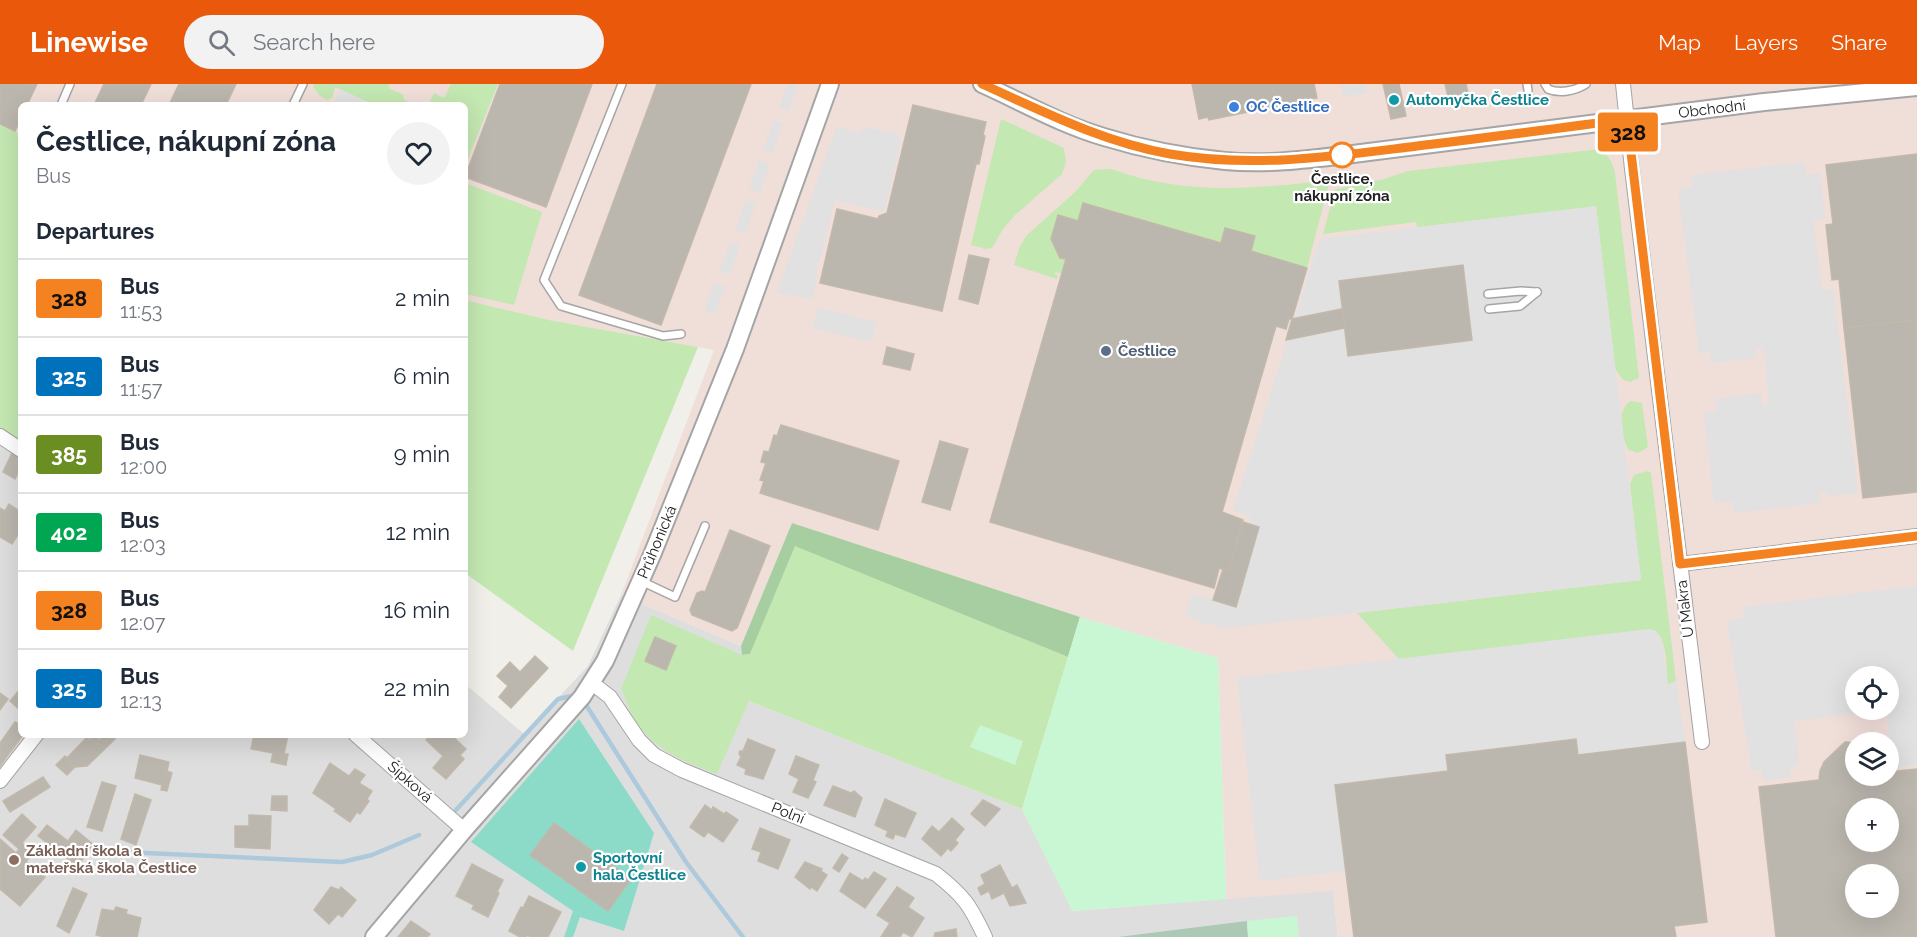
<!DOCTYPE html>
<meta charset="utf-8">
<style>
:root{--surface:#fff;--page:#f2f2f3;--text:#1f2937;--muted:#747a83;--line:#e0e1e3;--accent:#ea580c}
body{margin:0;font-family:Raleway,sans-serif;background:var(--page);color:var(--text);height:100vh;display:flex;flex-direction:column;font-size:22px;white-space:nowrap}
*{box-sizing:border-box;margin:0}
p{font-size:20px;color:var(--muted)}
.icon{flex:none;width:33px;height:33px;fill:none;stroke:currentColor;stroke-width:2;stroke-linecap:round;stroke-linejoin:round}
.map{position:relative;flex:1;overflow:hidden}
.details{position:absolute;left:18px;top:18px;width:450px;height:636px;display:flex;flex-direction:column;background:var(--surface);border-radius:9px;box-shadow:0 6px 24px #0002}
.details>*{flex:none}
.badge{padding:0 12px;border-radius:4px;font-size:21px;line-height:39px}
.tools{position:absolute;left:1845px;top:582px;display:grid;gap:12px}
.tools a{display:grid;place-items:center;width:54px;height:54px;border-radius:50%;background:var(--surface);box-shadow:0 6px 24px #0002;font-size:30px}
.map>.badge{position:absolute;translate:-50% -50%;box-shadow:0 0 0 3px #fff}
h2{padding:0 18px;font-size:22px;line-height:54px}
.round{display:grid;place-items:center;flex:none;width:63px;height:63px;border-radius:32px;background:var(--page)}
.summary{display:flex;align-items:center;justify-content:space-between;height:102px;padding:0 18px}
h1{font-size:28px;font-weight:700;line-height:45px}
ul{padding:0;list-style:none}
li{display:flex;align-items:center;gap:18px;height:78px;padding:0 18px;border-top:2px solid var(--line)}
li div{flex:1}
li b{display:block;font-size:22px}
li em{font-style:normal}
li .badge{min-width:66px;font-weight:700;text-align:center}
header{display:flex;align-items:center;gap:36px;box-sizing:border-box;height:84px;padding:0 30px;background:var(--accent);color:#fff}
header strong{font-size:28px}
nav{display:flex;gap:33px;margin-inline-start:auto;font-size:21px}
.search{width:420px;height:54px;background:var(--page);display:flex;align-items:center;gap:15px;box-sizing:border-box;padding:0 21px;border-radius:33px;color:var(--muted);font-size:22px}
.map>svg:first-child{display:block}
</style>
<header>
<strong>Linewise</strong>
<div class="search"><svg class="icon" aria-label="search" viewBox="0 0 24 24"><circle cx="10" cy="10" r="6"/><path d="M15 15l6 6"/></svg>Search here</div>
<nav><a>Map</a><a>Layers</a><a>Share</a></nav>
</header>
<div class="map">
<svg width="1917" height="853" viewBox="0 0 1917 853">
<rect width="100%" height="100%" fill="#f1efe9"/>
<!-- residential -->
<path fill="#dfdede" d="M0,351L21,365V651H465V600L524,650L588,582L621,511L741,562L749,617L1022,725L1073,827L1333,806L1338,853H0Z"/>
<!-- commercial -->
<path fill="#f0ded9" fill-rule="evenodd" d="M0,0H1917V853H1338L1333,807L1226,815L1218,574L1080,533L792,439L741,562L621,511L714,266L549,236L465,216V21H21V50L0,41ZM1856,592H1888V626H1856ZM1856,658H1888V692H1856ZM1856,724H1888V758H1856ZM1856,790H1888V824H1856Z"/>
<!-- grass -->
<g fill="#c4e8b2">
<path d="M314,0H390L388,4L404,11L403,15L415,21H374L335,3L332,14L327,16L320,12L313,3Z"/>
<path d="M451,0H498L465,82V21H428L434,9L444,14Z"/>
<path d="M1001,35L1064,64L1066,78L1062,90L1015,131L1003,145L992,164L986,165L971,161Z"/>
<path d="M0,41L21,50V365L0,351Z"/>
<path d="M1591,66C1606,65 1612,76 1615,89L1639,294L1630,298L1623,296L1615,285L1596,123L1417,143L1416,138L1323,150L1335,105L1353,102V99L1381,96L1408,87Z"/>
<path d="M1112,85C1183,112 1257,105 1330,96L1307,184L1251,167L1255,152L1226,144L1221,159L1083,119L1078,137L1057,132L1051,155L1060,174L1066,175L1062,190L1055,188V190L1058,192L1057,195L1014,181L1020,162L1027,151L1075,108L1094,86Z"/>
<path d="M465,99L542,128L514,221L465,210Z"/>
<path d="M465,216L549,236L698,263L573,567L465,489Z"/>
<path d="M1631,317L1642,319L1648,363L1638,369L1629,366C1620,353 1616,325 1631,317Z"/>
<path d="M1648,387L1651,389L1676,597L1668,601C1666,584 1668,556 1654,546L1399,575L1357,529L1641,496L1630,400L1634,391Z"/>
<path d="M795,461L1068,573L1022,725L749,617L717,690C685,678 654,666 635,636C629,627 626,615 621,605L651,531L742,571L750,570Z"/>
</g>
<!-- forest -->
<path fill="#a6cea0" d="M792,439L1080,533L1068,573L795,462L750,570L742,571L741,562Z"/>
<!-- cemetery -->
<path fill="#abc9b4" d="M1247,837L1248,853H1118Z"/>
<!-- park -->
<g fill="#c9f7d4">
<path d="M1080,533L1218,574L1226,815L1072,827L1022,725Z"/>
<path d="M980,641L1023,657L1015,681L970,663Z"/>
<path d="M1297,832L1299,853H1248L1247,837Z"/>
</g>
<!-- pitch -->
<path fill="#8bdbc8" d="M579,635L654,749L624,847L580,833L573,853H564L573,827L471,758Z"/>
<!-- parking -->
<g fill="#e1e1e1" fill-rule="evenodd">
<path d="M788,0H798L789,27L779,23Z"/>
<path d="M1341,0H1365L1367,9L1343,13Z"/>
<path d="M340,5L374,21H336L334,20Z"/>
<path d="M774,36L783,39L773,69L763,66Z"/>
<path d="M837,42L861,49L863,43L900,50V62L884,128L835,116L817,187L813,215L777,209Z"/>
<path d="M759,76L770,80L760,109L749,105Z"/>
<path d="M1805,78L1806,90L1820,89L1825,134L1813,136L1822,206L1833,205L1858,409L1830,412L1823,407L1820,408L1821,419L1734,429L1732,417L1714,419L1704,328L1717,327L1715,315L1761,309L1763,322L1769,318L1764,267L1760,264L1755,265L1756,274L1711,279L1710,268L1699,269L1678,105L1693,103L1691,91Z"/>
<path d="M746,116L756,120L745,149L735,146Z"/>
<path d="M1596,122L1641,496L1228,544L1203,539L1186,531L1192,510L1223,518L1251,433L1233,426L1320,155ZM1463,182L1472,256L1348,272L1339,197Z"/>
<path d="M730,158L740,162L730,191L719,187Z"/>
<path d="M714,200L725,202L715,230L704,227Z"/>
<path d="M818,224L877,238L871,258L812,244Z"/>
<path d="M1917,502V681L1894,684L1886,626L1794,637L1799,682L1790,683L1791,693L1763,697L1762,686L1752,687L1727,537L1744,534L1743,523ZM1856,592H1888V626H1856Z"/>
<path d="M1649,545L1654,546L1661,553L1668,600L1676,597L1685,658L1578,671H1446L1448,687L1335,701L1346,787L1260,797L1237,594Z"/>
</g>
<g fill="none" stroke-linecap="round" stroke-linejoin="round">
<!-- stream -->
<g stroke="#accadc" stroke-width="4.5">
<path d="M586,621L686,778L743,853"/>
<path d="M456,726L558,615L572,612"/>
<path d="M124,768L342,778L372,771L419,751"/>
</g>
</g>
<!-- building -->
<g fill="#bbb6ae" stroke="#c2b9ab" stroke-width="1.5" fill-rule="evenodd">
<path d="M0,0H37L27,21H21V34L15,47L0,40Z"/>
<path d="M104,0H151L141,21H94Z"/>
<path d="M179,0H236L226,21H169Z"/>
<path d="M500,0H592L546,123L465,93Z"/>
<path d="M657,0H751L661,241L579,211Z"/>
<path d="M1192,0H1314L1317,14L1209,36L1208,33L1199,35Z"/>
<path d="M1383,0H1399L1406,32L1391,35Z"/>
<path d="M1445,0H1466L1469,13L1449,17Z"/>
<path d="M913,21L986,38L983,51L985,52L979,80H976L942,227L820,199L837,125L878,135L879,132L887,129Z"/>
<path d="M1917,70V236L1844,244L1839,195L1832,196L1826,141L1833,140L1826,81Z"/>
<path d="M1083,119L1221,159L1225,144L1255,152L1251,167L1307,184L1292,235H1289L1286,245L1276,242L1222,428L1243,436L1228,487L1219,484L1214,504L990,438L1066,175L1060,174L1051,155L1058,131L1078,137Z"/>
<path d="M969,171L989,175L978,220L959,215Z"/>
<path d="M1463,181L1472,256L1348,272L1339,197Z"/>
<path d="M1342,225L1345,244L1286,256L1292,235Z"/>
<path d="M1917,236V408L1863,414L1844,244Z"/>
<path d="M887,263L914,270L910,286L883,280Z"/>
<path d="M781,341L899,377L878,446L760,409L764,397L760,396L766,379L761,378L764,367L769,368L774,351L777,352Z"/>
<path d="M940,357L968,365L950,426L922,418Z"/>
<path d="M13,367L21,372V384L15,395L3,388Z"/>
<path d="M9,420L21,428V446L12,460L0,453V424L5,427Z"/>
<path d="M1243,438L1259,443L1236,523L1213,516L1223,485L1228,487Z"/>
<path d="M730,446L770,462L737,544L732,547L692,531L690,526L697,509L702,507L705,508Z"/>
<path d="M655,553L676,562L666,586L645,577Z"/>
<path d="M535,572L548,584L511,624L499,613L508,602L497,592L510,578L520,588Z"/>
<path d="M21,604V627L10,617Z"/>
<path d="M0,609L8,615L0,626Z"/>
<path d="M15,638L21,641V651H23L0,682V659Z"/>
<path d="M94,651L99,656L104,651H111L115,655L87,682L75,683L67,674L87,653L90,656Z"/>
<path d="M254,651H288L284,670H288L286,681L271,678L273,669L251,665Z"/>
<path d="M430,651H451L466,665L460,671L464,675L446,695L433,684L443,672L426,656Z"/>
<path d="M748,655L775,666L763,695L745,690L746,685L737,681L741,673L739,670L740,667H743Z"/>
<path d="M1576,655L1578,671L1685,658L1707,838L1674,842L1676,853H1354L1335,701L1448,687L1446,671Z"/>
<path d="M1845,658H1849L1856,664V692H1888V688L1917,685V853H1776L1759,703L1819,696L1820,687L1824,678ZM1856,724H1888V758H1856ZM1856,790H1888V824H1856Z"/>
<path d="M140,671L169,678L167,687L172,689L167,707L161,706L162,701L135,694Z"/>
<path d="M65,672L75,683L67,691L56,681Z"/>
<path d="M796,672L819,681L813,696L816,698L808,714L793,708L799,695L789,690Z"/>
<path d="M330,679L349,692L355,685L365,691L359,699L372,707L367,715L369,717L360,730L357,728L350,738L334,727L336,725L313,709Z"/>
<path d="M43,693L50,703L10,728L3,717Z"/>
<path d="M102,698L116,702L102,747L87,743Z"/>
<path d="M833,702L851,709L854,707L862,714L855,733L824,721Z"/>
<path d="M135,710L151,716L136,761L121,755Z"/>
<path d="M272,712H287V727L271,726Z"/>
<path d="M885,715L916,729L905,753L895,750L893,755L886,752L888,747L875,741Z"/>
<path d="M983,716L1000,725L985,742L971,730Z"/>
<path d="M705,721L712,726L713,723L724,730L726,728L738,736L723,758L708,748L704,753L690,743Z"/>
<path d="M22,730L36,743L22,759L30,766L25,771L29,774L26,777L45,793L20,822L0,805V755L16,769L19,765L3,751Z"/>
<path d="M249,731L271,732L270,765L235,763V742H249Z"/>
<path d="M952,734L964,745L955,756L958,759L951,767L948,764L941,772L922,755L932,742L939,748Z"/>
<path d="M554,739L631,795L608,827L530,771Z"/>
<path d="M47,741L68,757L76,746L94,761L77,782L38,752Z"/>
<path d="M760,744L790,756L778,785L758,777L761,768L752,765Z"/>
<path d="M842,770L848,774L839,788L833,784Z"/>
<path d="M805,778L822,785L821,787L827,791L817,807L811,803L810,805L795,793Z"/>
<path d="M472,780L503,796L497,808L499,809L488,833L472,825L474,821L456,812Z"/>
<path d="M1000,781L1012,804L1017,801L1026,819L1010,822L1004,809L992,815L989,807L981,811L978,804L985,800L981,791Z"/>
<path d="M874,788L886,795L865,824L840,807L850,789L863,797L865,794L868,796Z"/>
<path d="M331,803L339,806L341,803L356,816L342,833L338,830L329,840L314,826Z"/>
<path d="M897,803L914,814L908,823L924,834L912,853L903,848L900,853H881L890,839L877,831Z"/>
<path d="M73,804L87,810L69,849L57,842Z"/>
<path d="M529,812L561,828L548,853H531L527,851L526,853H520L509,847L521,823L523,824Z"/>
<path d="M116,823L127,826L126,830L141,834L137,853H105L96,851L102,825L114,827Z"/>
<path d="M411,837L430,850L427,853H398Z"/>
<path d="M956,845L957,853H934L935,849Z"/>
</g>
<g fill="none" stroke-linecap="round" stroke-linejoin="round">
<defs>
<g id="service">
<path d="M622,0L544,196L561,222L663,252L681,250"/>
<path d="M1527,0L1528,6"/>
<path d="M1545,0L1548,5C1559,10 1575,7 1586,0"/>
<path d="M61,21L70,0"/>
<path d="M293,21L303,0"/>
<path d="M1488,210L1521,207L1537,208"/>
<path d="M1489,225L1520,222L1537,208"/>
<path d="M641,497L675,513L705,442"/>
</g>
<g id="minor">
<path d="M1623,0L1632,85L1702,658"/>
<path d="M0,352L21,366"/>
<path d="M1680,480L1917,452"/>
<path d="M592,599L610,613L639,656L654,671L682,686L936,790C964,812 970,821 985,853"/>
<path d="M356,651L464,746"/>
<path d="M0,697L36,651"/>
</g>
<g id="tertiary">
<path d="M982,0C1022,18 1062,41 1104,53C1143,65 1184,73 1225,77C1268,81 1311,75 1353,70L1764,18L1917,3"/>
<path d="M374,853L464,746L582,613L605,577L652,471L735,265L830,0"/>
</g>
</defs>
<!-- service casing -->
<use href="#service" stroke="#a5a5a5" stroke-width="10"/>
<!-- minor casing -->
<use href="#minor" stroke="#a5a5a5" stroke-width="16"/>
<!-- tertiary casing -->
<use href="#tertiary" stroke="#a5a5a5" stroke-width="20"/>
<!-- service -->
<use href="#service" stroke="#fff" stroke-width="7"/>
<!-- minor -->
<use href="#minor" stroke="#fff" stroke-width="14"/>
<!-- tertiary -->
<use href="#tertiary" stroke="#fff" stroke-width="16"/>
</g>
<g fill="none" stroke-linecap="round" stroke-linejoin="round">
<defs>
<path id="line" d="M982,0C1044,28 1103,58 1170,70C1252,84 1328,73 1410,63C1482,54 1555,45 1627,35L1680,480L1917,452"/>
</defs>
<!-- line casing -->
<use href="#line" stroke="#fff" stroke-width="14"/>
<!-- line -->
<use href="#line" stroke="#f58220" stroke-width="9"/>
</g>
<!-- markers -->
<g fill="#0f9aa8" stroke="#fff" stroke-width="2">
<circle cx="1394" cy="16" r="6"/>
<circle cx="581" cy="783" r="6"/>
</g>
<circle fill="#3f7fe0" stroke="#fff" stroke-width="2" cx="1234" cy="23" r="6"/>
<circle fill="#fff" stroke="#f58220" stroke-width="3" cx="1342" cy="71" r="12"/>
<circle fill="#5c6f8a" stroke="#fff" stroke-width="2" cx="1106" cy="267" r="6"/>
<circle fill="#8d6e63" stroke="#fff" stroke-width="2" cx="14" cy="776" r="6"/>
<g text-anchor="middle" dominant-baseline="central" stroke-width="4.5" stroke-linejoin="round" paint-order="stroke">
<!-- culture labels -->
<g font-size="15" font-weight="bold" fill="#0d838f" stroke="#fff" text-anchor="start">
<text x="1406" y="16">Automyčka Čestlice</text>
<text x="593" y="774">Sportovní<tspan x="593" dy="17">hala Čestlice</tspan></text>
</g>
<!-- shop labels -->
<g font-size="15" font-weight="bold" fill="#366cbe" stroke="#fff" text-anchor="start">
<text x="1246" y="23">OC Čestlice</text>
</g>
<!-- street labels -->
<g font-size="15" fill="#212121" stroke="#fff">
<text transform="translate(1712 25) rotate(-7)">Obchodní</text>
<text transform="translate(657 458) rotate(-67)">Průhonická</text>
<text transform="translate(1685 525) rotate(-97)">U Makra</text>
<text transform="translate(410 698) rotate(41)">Šípková</text>
<text transform="translate(788 729) rotate(22)">Polní</text>
</g>
<!-- stop labels -->
<g font-size="15" font-weight="bold" fill="#212121" stroke="#fff">
<text x="1342" y="95">Čestlice,<tspan x="1342" dy="17">nákupní zóna</tspan></text>
</g>
<!-- service labels -->
<g font-size="15" font-weight="bold" fill="#4e5e75" stroke="#fff" text-anchor="start">
<text x="1118" y="267">Čestlice</text>
</g>
<!-- education labels -->
<g font-size="15" font-weight="bold" fill="#785e54" stroke="#fff" text-anchor="start">
<text x="26" y="767">Základní škola a<tspan x="26" dy="17">mateřská škola Čestlice</tspan></text>
</g>
</g>
</svg>
<div class="tools">
<a><svg class="icon" aria-label="locate" viewBox="0 0 24 24"><circle cx="12" cy="12" r="6"/><path d="M12 2v4M12 18v4M2 12h4M18 12h4"/></svg></a>
<a><svg class="icon" aria-label="layers" viewBox="0 0 24 24"><path d="M12 4l9 5-9 5-9-5zM3 14l9 5 9-5"/></svg></a>
<a>+</a>
<a>−</a>
</div>
<b class="badge" style="left:1628px;top:48px;background:#f58220;color:#111">328</b>
<section class="details">
<div class="summary"><div><h1>Čestlice, nákupní zóna</h1><p>Bus</p></div><a class="round"><svg class="icon" aria-label="heart" viewBox="0 0 24 24"><path d="M12 20l-8-8c-3-5 5-10 8-4 3-6 11-1 8 4z"/></svg></a></div>
<h2>Departures</h2>
<ul>
<li><span class="badge" style="background:#f58220;color:#111">328</span><div><b>Bus</b><p>11:53</p></div><em>2 min</em></li>
<li><span class="badge" style="background:#0072bc;color:#fff">325</span><div><b>Bus</b><p>11:57</p></div><em>6 min</em></li>
<li><span class="badge" style="background:#6b8e23;color:#fff">385</span><div><b>Bus</b><p>12:00</p></div><em>9 min</em></li>
<li><span class="badge" style="background:#00a651;color:#fff">402</span><div><b>Bus</b><p>12:03</p></div><em>12 min</em></li>
<li><span class="badge" style="background:#f58220;color:#111">328</span><div><b>Bus</b><p>12:07</p></div><em>16 min</em></li>
<li><span class="badge" style="background:#0072bc;color:#fff">325</span><div><b>Bus</b><p>12:13</p></div><em>22 min</em></li>
</ul>
</section>
</div>
